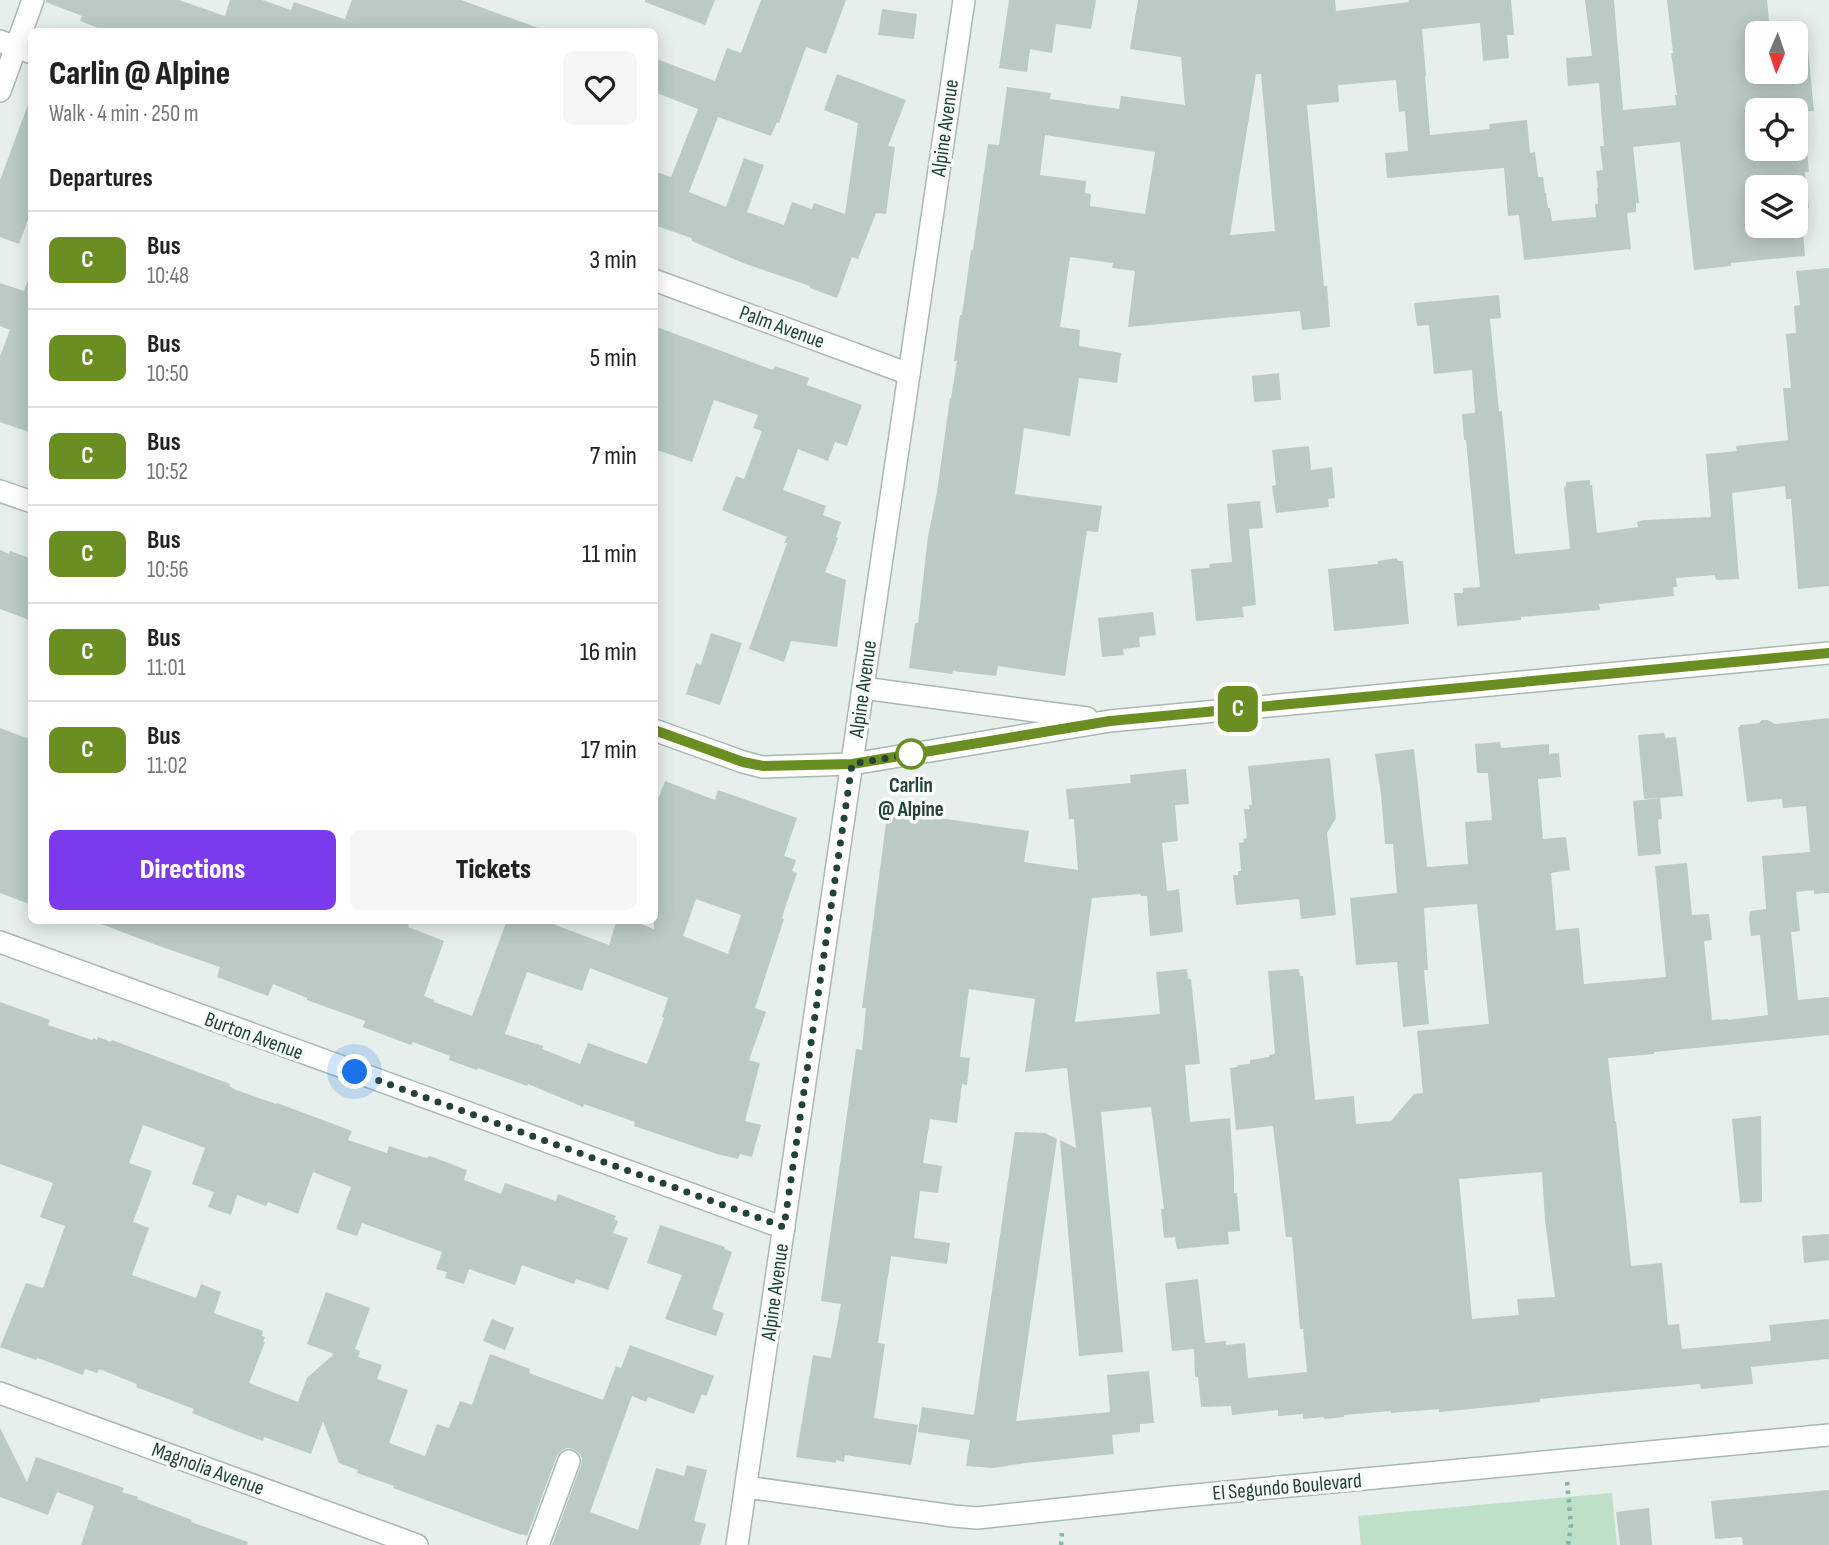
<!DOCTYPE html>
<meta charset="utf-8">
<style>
:root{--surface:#fff;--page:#f6f6f6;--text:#222;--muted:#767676;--line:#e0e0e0;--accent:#7c3aed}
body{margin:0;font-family:"Sofia Sans Condensed",sans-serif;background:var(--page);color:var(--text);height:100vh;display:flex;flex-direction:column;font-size:26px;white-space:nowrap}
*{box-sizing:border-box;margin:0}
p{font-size:23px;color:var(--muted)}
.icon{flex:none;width:38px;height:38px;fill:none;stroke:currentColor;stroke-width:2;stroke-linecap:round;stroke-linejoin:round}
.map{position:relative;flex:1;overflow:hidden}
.drawer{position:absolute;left:28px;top:28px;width:630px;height:896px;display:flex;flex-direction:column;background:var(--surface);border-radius:10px;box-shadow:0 4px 18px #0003}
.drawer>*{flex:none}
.badge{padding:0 14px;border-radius:10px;font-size:24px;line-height:46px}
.needle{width:46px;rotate:182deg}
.controls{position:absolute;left:1745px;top:21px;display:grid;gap:14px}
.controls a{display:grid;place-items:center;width:63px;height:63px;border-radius:10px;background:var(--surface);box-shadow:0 4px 18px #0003;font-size:35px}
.you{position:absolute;width:35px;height:35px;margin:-18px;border:5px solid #fff;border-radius:50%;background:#1a73e8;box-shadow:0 0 0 10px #1a73e833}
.map>.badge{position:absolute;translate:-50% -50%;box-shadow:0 0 0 4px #fff}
h2{padding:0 21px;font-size:26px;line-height:63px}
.round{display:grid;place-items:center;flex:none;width:74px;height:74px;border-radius:10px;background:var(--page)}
.head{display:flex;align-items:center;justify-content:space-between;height:119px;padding:0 21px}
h1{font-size:33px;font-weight:800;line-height:52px}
.button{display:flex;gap:14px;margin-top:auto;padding:14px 21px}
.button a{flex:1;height:80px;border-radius:10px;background:var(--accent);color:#fff;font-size:28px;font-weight:800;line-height:80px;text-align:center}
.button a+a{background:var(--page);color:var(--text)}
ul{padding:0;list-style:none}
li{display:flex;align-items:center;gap:21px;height:98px;padding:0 21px;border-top:2px solid var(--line)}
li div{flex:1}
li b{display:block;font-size:26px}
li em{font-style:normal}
li .badge{min-width:77px;font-weight:700;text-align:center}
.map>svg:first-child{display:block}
</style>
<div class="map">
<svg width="1829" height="1545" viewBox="0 0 1829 1545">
<rect width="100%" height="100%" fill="#e6efeb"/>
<!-- green -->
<path fill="#bfe0c8" d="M1612,1493L1617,1545H1361L1358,1516Z"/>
<!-- building -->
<g fill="#bbcac4" fill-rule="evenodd">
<path d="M46,0H179L225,16L230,0H262L291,10L294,2L370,28L369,32H109L80,21L82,16L46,2Z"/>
<path d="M352,0H461L541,29L540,32H378L345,19Z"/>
<path d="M645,0H715L705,25L645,2Z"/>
<path d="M761,0H846L826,54L806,47L779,123L777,122L771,136L718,117L689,192L726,207L744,158L764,165L747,212L784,225L792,202L812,209L814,203L845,214L858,123L824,110L837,74L906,100L888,146L895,147L886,214L876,213L858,259L852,257L837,298L810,288V286L743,263L692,241L691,238L654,225V171L671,177L698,109L654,92V58L715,81L727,48L741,53Z"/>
<path d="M1009,0H1096L1091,29L1056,24L1052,53L1030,49L1027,72L999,68Z"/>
<path d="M1138,0H1335L1336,11L1409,2L1408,0H1511L1514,35H1507L1509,58L1483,61L1480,23L1422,29L1426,76H1425L1430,135L1490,129L1489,124L1527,120L1530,153L1535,152L1538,177H1543L1545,193H1546L1548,208H1550L1552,221L1596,217L1595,204H1598L1597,188L1598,187L1596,171L1603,170L1600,146H1604L1599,83L1568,86L1566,58L1592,56L1585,0H1614L1623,110L1676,105L1675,95H1677L1671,53H1673L1667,0H1767L1770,31L1806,28L1814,111H1803L1809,172H1805L1809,208L1801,209L1805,256L1731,263V266L1694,270L1680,142L1633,147L1639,203H1636V212L1627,213L1631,249L1524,260L1519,215L1508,216L1504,168L1387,178L1385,153L1408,151L1405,111L1399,112L1396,80L1338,85L1339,102L1307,105L1324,286H1327L1330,327L1302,330L1300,311L1128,327L1135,271L1112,268L1113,263L1070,257L1060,327L1080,330L1079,346L1121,353L1117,383L1079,378L1070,436L1024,428L1015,494L1102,506L1098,532L1087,531L1065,676L998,666L996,676L953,671L952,674L909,668L915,623H918L928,537L937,492L950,398H951L957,361H954L960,315H962L971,250H973L988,144L999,145L1007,87L1051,93L1050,99L1119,109L1121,96L1185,105L1181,57L1130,49ZM1757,33H1796V72H1757ZM1256,74H1261L1275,231L1230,235ZM1757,110H1796V149H1757ZM1045,135L1155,152L1145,214L1090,206L1091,194L1085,193L1086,181L1040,175ZM1757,187H1796V226H1757Z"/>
<path d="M882,9L917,14L914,39L878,35Z"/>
<path d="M29,102L32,103V209L19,244L0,237V180Z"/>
<path d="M1829,268V586L1798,589L1791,499H1786L1785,486L1732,493L1739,579L1716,580L1715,575L1676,578L1677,587H1673L1674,596L1599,604L1600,610L1521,617V620L1457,626L1454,593H1463V588L1480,587L1466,440H1464L1462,414L1475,413L1472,370L1434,374L1429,325L1417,326L1414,303L1499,295L1501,318L1490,319L1499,411H1502L1515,554L1570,549L1564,487L1566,486V482L1590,480V485H1592L1597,533L1638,527L1637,522L1645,520L1711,517L1706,454L1737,451L1736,446L1788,440L1783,388H1791L1786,334L1796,333L1794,306L1800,305L1796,271Z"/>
<path d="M29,277H32V433L0,422V356L10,330L0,326V283L24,291Z"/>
<path d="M654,326L773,370L775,366L809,378L807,385L862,405L847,446L835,442L828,461L798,449L783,490L826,506L823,515L841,522L836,537L838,538L825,572L846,580L837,647L791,641L784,662L749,649L787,543H784L787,537L722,510L736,476L744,479L762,431L753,428L758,415L714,400L692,462L654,449Z"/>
<path d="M1279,373L1281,400L1254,402L1252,376Z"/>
<path d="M1309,446L1311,470L1332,467L1335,498L1328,499L1329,507L1276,513L1272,486L1276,485L1272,450Z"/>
<path d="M1260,501L1263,528L1249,529L1256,605L1242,607L1244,617L1196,621L1191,569L1210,568L1209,564L1232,562L1227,504Z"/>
<path d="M0,550L9,554L10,551L32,559V621L0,609Z"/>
<path d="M1397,558L1398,561H1403L1409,624L1334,631L1328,569L1378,564V561Z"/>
<path d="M1153,612L1156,635L1139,637L1140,647L1123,649L1124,655L1102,657L1098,618Z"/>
<path d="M711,633L742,643L720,705L686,694L696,663L701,665Z"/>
<path d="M1829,718V893L1814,894V890L1796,892L1800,931L1791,932L1798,1000L1829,997V1035L1654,1052V1054L1608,1058L1615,1121H1616L1631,1266L1662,1263L1668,1325L1679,1324L1682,1349L1771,1341L1769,1325L1829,1319V1359L1751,1367L1753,1384L1701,1389L1700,1384L1612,1392L1540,1399V1402L1439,1412V1409L1391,1413V1411L1344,1415V1417L1324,1419V1417L1303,1419V1414L1278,1416V1410L1232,1415L1231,1406L1201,1407L1198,1377H1195L1194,1349L1172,1351L1165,1283L1198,1279L1205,1343L1226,1341V1345L1245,1343L1248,1378L1307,1372L1303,1329H1300L1292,1237H1286L1273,1126L1236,1130L1230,1068L1237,1067L1238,1065L1250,1064V1060L1269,1057V1055L1275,1054L1268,971L1299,969L1300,976H1303L1315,1100L1354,1096L1356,1124L1391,1121L1414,1094L1423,1093L1417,1031L1489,1024L1477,904L1424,908L1428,970H1424L1429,1024L1403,1027L1397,962L1356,965L1350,898L1397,893L1393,844H1385L1381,794L1375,754L1414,749L1427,867L1468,864L1465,822L1492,820L1488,773H1477L1475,744L1500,742L1501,748L1549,744V754L1559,753L1561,777L1538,779L1543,839L1566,837L1570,870L1551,873L1556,930L1579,928L1584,984L1666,977L1655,866L1687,863L1692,915L1709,914L1712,940L1704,941L1712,1020L1728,1019V1020L1768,1015L1760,935L1751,936L1749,918L1750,911L1766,909L1762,856L1810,852L1806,806L1783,808L1782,799L1747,802L1738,727H1740V725L1759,723L1762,720H1768L1775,724ZM1542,1172L1545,1220L1555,1297L1517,1299L1519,1315L1472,1319L1459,1179Z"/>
<path d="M0,728L32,740V905L0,893Z"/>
<path d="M1664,733L1665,738L1676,737L1683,796L1644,799L1638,735Z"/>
<path d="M1330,758L1336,818L1327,833L1336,915L1301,919L1299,899L1236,905L1233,875H1238V871H1241L1239,843L1244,842L1243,839L1247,838L1244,809H1249V805H1252L1248,766Z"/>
<path d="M1186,769L1189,804L1175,805L1178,841L1162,843L1167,891L1179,889L1183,932L1150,936L1147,896H1141L1140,894L1092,898L1075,1022L1160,1014L1156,972L1187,969L1188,979H1191L1200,1064L1185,1065L1190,1122L1230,1118L1234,1177V1193H1237L1240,1231L1228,1232L1229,1244L1177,1249L1175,1237L1164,1238L1161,1209H1164L1151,1107L1101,1112L1123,1352L1079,1356L1060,1140L1076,1148L1067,1068L1025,1072L1035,999L969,989L960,1057L970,1058L967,1085L962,1084L957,1123L930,1119L923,1163L942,1166L938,1193L920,1191L914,1238L950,1243L947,1264L891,1256L878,1343L885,1344L874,1418L918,1425L911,1465L845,1455L844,1462L836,1460V1463L796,1457L813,1355L831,1358L841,1304L821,1301L856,1049L862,1050L866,1008H862L887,815L896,816L897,808L933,813L932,817L1029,831L1024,862L1078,870L1074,819H1069L1066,789L1131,783L1130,775Z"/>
<path d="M665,781L715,800L718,790L797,818L784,856L796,860L792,871L797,873L785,908L782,918L784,919L755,1008L766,1012L749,1060L760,1063L745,1121L761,1125L752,1157L740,1154L738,1159L717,1154L634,1126L635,1122L584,1104L583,1107L528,1084L527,1086L478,1068L477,1070L449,1060L450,1056L413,1042L411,1045L363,1027L365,1021L307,1000V998L273,984L268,996L217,977L220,967L159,946L96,922L97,920H397L409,925L408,927L444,941L424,996L434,1000V1002L472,1016L507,920H542L609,945L617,920H630L654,929V810ZM696,899L741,915L728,954L683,936ZM590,968L668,998L662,1017L664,1018L647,1064L588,1043L580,1064L542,1049L543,1046L505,1034L527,972L582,991Z"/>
<path d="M1660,798L1662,819L1658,820L1661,854L1638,856L1633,801Z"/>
<path d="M0,1002L50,1020L48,1025L92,1040L93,1038L97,1040L98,1037L111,1042L112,1040L230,1084L229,1086L236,1090L276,1104L277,1103L352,1131L348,1140L387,1153L389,1146L426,1158L430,1156L467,1170L464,1180L501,1194L505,1183L556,1201L558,1194L616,1216L614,1219L618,1221L613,1233L628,1238L608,1290L576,1279L574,1284L522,1265L515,1285L469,1269L464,1284L445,1278L447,1272L436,1269L442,1252L362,1223L357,1236L336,1229L351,1187L313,1172L298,1214L268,1202L266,1206L237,1195L231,1215L208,1207L214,1192L192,1184L205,1148L143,1125L129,1163L152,1171L133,1222L149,1228L132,1275L196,1298L201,1284L221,1292L214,1313L263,1331L262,1336L265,1337L263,1342H265L249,1383L298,1402L307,1378L334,1354L307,1344L326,1292L370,1308L355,1349L360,1351L358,1357L382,1365L377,1379L408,1390L389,1443L425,1456L437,1424L449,1428L460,1401L472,1405L490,1354L530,1369L529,1373L603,1400L616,1366L621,1368L630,1345L714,1376L706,1396L702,1394L694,1414L648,1397L646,1402L632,1396L590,1512L638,1530L656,1468L684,1476L687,1465L707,1470L694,1521L706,1524L700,1545H552L581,1465L582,1458L579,1453L573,1449L566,1448L561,1451L557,1456L527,1536L522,1534L521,1535L393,1488L394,1486L357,1473L358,1470L339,1463L323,1421L311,1454L264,1437L263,1441L236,1431L192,1413L194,1409L136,1387L137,1384L99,1369L97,1373L85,1369L83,1375L38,1358L36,1360L0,1347L26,1283L43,1288L65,1226L40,1217L53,1183L0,1164Z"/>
<path d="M1761,1116L1762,1202L1740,1203L1732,1119Z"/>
<path d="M1015,1132L1045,1133L1057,1139L1016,1421L1110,1412L1107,1375L1149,1371L1154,1423L1140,1424V1432L1112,1435L1114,1454L1025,1463L993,1468L966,1466L970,1440L918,1432L922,1407L974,1415Z"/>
<path d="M660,1225L725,1247L724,1249L732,1252L712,1309L724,1313L716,1336L665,1319L682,1275L647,1263Z"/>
<path d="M1829,1234V1260L1804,1263L1802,1236Z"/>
<path d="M492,1319L514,1328L505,1350L483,1341Z"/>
<path d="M0,1428L27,1482L36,1457L124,1488L122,1492L138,1497L137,1499L192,1520L191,1522L248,1542L247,1545H81L94,1506L57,1492L48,1515L0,1497Z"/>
<path d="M1829,1490V1545H1743L1742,1537L1715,1539L1711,1501Z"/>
<path d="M1649,1508L1652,1545H1620L1616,1512Z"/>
</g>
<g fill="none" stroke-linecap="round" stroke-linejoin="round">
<defs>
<g id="minor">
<path d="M0,41L32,53"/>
<path d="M0,91L33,0"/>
<path d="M654,280L909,374"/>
<path d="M0,491L32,502"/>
<path d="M863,688L1087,718"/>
<path d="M654,730L743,762L763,767L852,764L1110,721L1829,653"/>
<path d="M0,942L784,1228"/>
<path d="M0,1393L417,1545"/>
<path d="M746,1487L953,1516L977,1518L1174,1497L1829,1435"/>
<path d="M538,1545L569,1461"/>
<path d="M737,1545L964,0"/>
</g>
</defs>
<!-- minor casing -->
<use href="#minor" stroke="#a8b8b2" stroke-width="24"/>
<!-- path -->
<g stroke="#86b3a5" stroke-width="4.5" stroke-dasharray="3.5 5" stroke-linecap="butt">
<path d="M1567,1482L1571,1525L1568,1545"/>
<path d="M1061,1545L1062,1532"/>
</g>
<!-- minor -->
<use href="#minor" stroke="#fff" stroke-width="21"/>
</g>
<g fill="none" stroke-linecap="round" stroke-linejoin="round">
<defs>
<path id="line" d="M654,730L743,762L763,766L852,764L1110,721L1829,653"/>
</defs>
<!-- line casing -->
<use href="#line" stroke="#fff" stroke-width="16"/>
<!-- line -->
<use href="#line" stroke="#6b8e23" stroke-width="10"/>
<!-- walk -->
<path stroke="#24423a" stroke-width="7" stroke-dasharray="0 12.6" d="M355,1072L784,1227L852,764L911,754"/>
</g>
<!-- markers -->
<circle fill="#fff" stroke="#6b8e23" stroke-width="3.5" cx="911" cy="754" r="14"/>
<g text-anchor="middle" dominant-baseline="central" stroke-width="7" stroke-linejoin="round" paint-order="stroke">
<!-- street labels -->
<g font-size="21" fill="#24423a" stroke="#f7fbf9">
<text transform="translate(945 128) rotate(-82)">Alpine Avenue</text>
<text transform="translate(782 327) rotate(20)">Palm Avenue</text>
<text transform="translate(863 689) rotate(-82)">Alpine Avenue</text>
<text transform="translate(254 1036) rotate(20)">Burton Avenue</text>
<text transform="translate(775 1292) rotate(-82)">Alpine Avenue</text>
<text transform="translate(208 1469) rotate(20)">Magnolia Avenue</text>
<text transform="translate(1287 1487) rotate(-5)">El Segundo Boulevard</text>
</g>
<!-- stop labels -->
<g font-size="21" font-weight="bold" fill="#24423a" stroke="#f7fbf9">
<text x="911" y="785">Carlin<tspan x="911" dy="24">@ Alpine</tspan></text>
</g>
</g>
</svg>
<div class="controls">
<a><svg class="needle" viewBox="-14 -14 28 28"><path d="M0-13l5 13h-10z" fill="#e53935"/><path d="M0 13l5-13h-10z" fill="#767676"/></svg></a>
<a><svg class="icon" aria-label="locate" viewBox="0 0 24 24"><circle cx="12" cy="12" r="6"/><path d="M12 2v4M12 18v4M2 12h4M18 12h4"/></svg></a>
<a><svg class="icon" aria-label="layers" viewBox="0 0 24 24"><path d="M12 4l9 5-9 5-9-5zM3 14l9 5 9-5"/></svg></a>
</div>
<div class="you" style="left:355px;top:1072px"></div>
<b class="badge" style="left:1238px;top:709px;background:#6b8e23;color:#fff">C</b>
<section class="drawer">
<div class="head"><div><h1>Carlin @ Alpine</h1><p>Walk · 4 min · 250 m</p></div><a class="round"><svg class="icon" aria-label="heart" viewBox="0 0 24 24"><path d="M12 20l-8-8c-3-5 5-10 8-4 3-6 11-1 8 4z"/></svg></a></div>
<h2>Departures</h2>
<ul>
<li><span class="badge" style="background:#6b8e23;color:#fff">C</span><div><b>Bus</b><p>10:48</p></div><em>3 min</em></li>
<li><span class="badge" style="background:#6b8e23;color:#fff">C</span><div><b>Bus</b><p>10:50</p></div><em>5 min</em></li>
<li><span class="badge" style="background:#6b8e23;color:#fff">C</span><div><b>Bus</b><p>10:52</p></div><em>7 min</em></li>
<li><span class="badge" style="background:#6b8e23;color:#fff">C</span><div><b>Bus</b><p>10:56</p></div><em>11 min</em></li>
<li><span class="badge" style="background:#6b8e23;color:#fff">C</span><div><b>Bus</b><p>11:01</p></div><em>16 min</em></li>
<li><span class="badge" style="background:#6b8e23;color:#fff">C</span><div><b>Bus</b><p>11:02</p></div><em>17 min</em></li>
</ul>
<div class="button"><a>Directions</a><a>Tickets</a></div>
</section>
</div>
